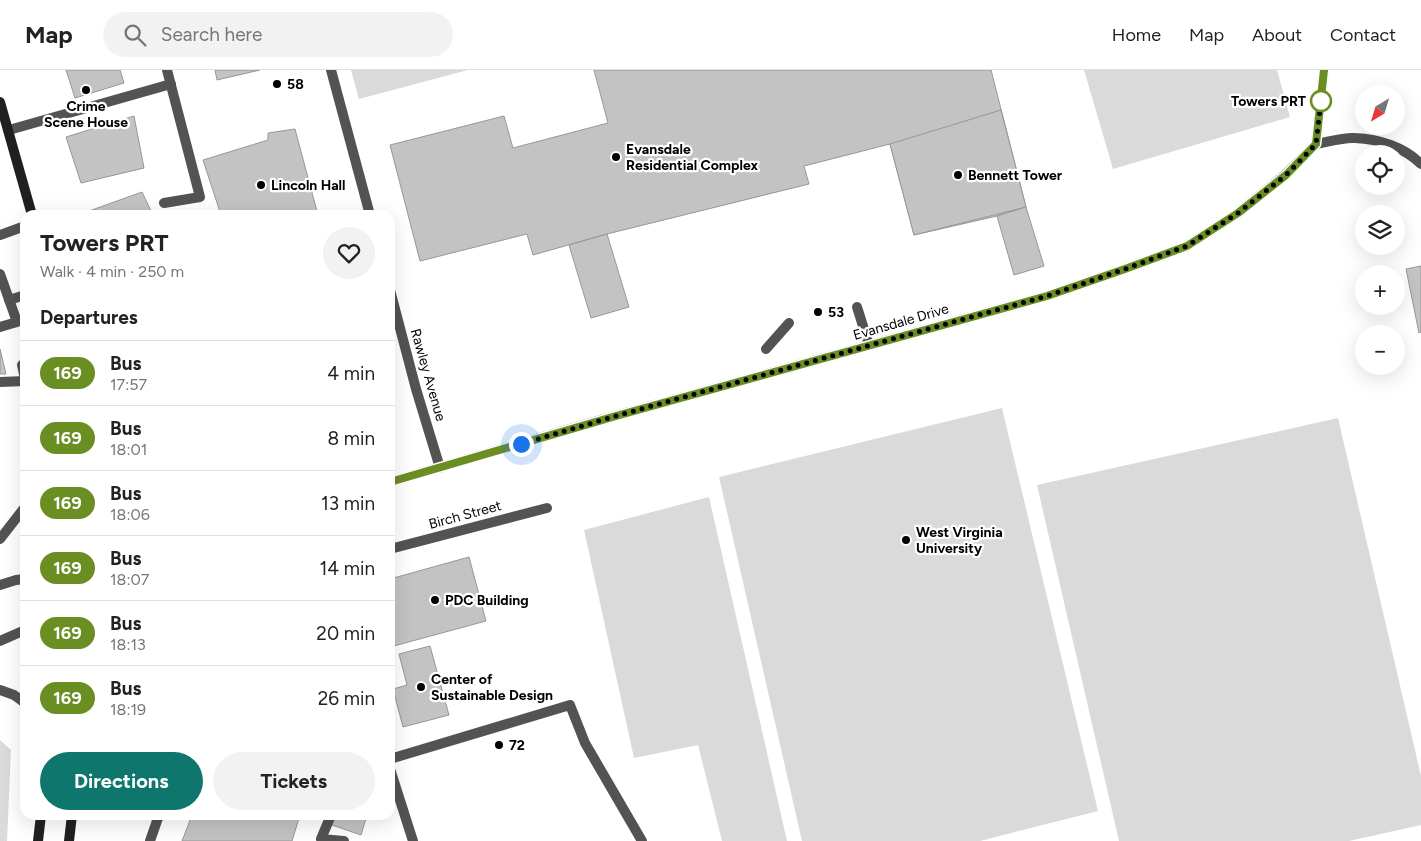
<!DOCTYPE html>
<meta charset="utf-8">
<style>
:root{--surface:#fff;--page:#f2f2f2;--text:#222;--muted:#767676;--line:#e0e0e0;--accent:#0f766e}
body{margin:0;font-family:Figtree,sans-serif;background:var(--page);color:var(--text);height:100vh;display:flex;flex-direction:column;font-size:19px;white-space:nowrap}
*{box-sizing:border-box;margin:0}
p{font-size:16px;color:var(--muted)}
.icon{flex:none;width:28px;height:28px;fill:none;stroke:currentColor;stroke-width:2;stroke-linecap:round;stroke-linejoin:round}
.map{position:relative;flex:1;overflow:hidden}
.side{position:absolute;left:20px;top:140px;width:375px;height:610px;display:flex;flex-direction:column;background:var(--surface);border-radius:15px;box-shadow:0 5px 20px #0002}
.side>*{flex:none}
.badge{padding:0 10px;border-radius:16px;font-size:18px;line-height:32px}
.needle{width:32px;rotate:218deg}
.tools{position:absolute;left:1355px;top:15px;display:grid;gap:10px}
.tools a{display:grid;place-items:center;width:50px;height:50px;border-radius:50%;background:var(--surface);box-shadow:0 5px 20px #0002;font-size:25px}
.you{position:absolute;width:25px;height:25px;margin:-12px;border:4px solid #fff;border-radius:50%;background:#1a73e8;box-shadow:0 0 0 8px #1a73e833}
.map>.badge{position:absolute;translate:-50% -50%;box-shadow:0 0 0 2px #fff}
h2{padding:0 20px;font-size:19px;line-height:45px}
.round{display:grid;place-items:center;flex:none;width:52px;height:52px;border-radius:26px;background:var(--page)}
.headline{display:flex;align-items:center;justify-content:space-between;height:85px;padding:0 20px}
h1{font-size:24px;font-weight:700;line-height:38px}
.cta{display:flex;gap:10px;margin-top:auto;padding:10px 20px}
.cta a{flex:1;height:58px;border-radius:30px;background:var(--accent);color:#fff;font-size:20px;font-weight:700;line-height:58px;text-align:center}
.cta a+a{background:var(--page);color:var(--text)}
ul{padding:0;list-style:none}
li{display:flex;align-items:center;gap:15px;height:65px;padding:0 20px;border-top:1px solid var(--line)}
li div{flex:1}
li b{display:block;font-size:19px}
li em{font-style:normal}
li .badge{min-width:55px;font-weight:700;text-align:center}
header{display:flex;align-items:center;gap:30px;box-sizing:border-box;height:70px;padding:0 25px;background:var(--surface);border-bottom:1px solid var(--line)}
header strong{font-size:24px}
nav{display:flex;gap:28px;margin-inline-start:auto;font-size:18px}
.search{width:350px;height:45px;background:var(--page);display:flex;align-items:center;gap:12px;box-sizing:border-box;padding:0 18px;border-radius:28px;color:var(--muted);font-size:19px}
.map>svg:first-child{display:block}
</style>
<header>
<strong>Map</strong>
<div class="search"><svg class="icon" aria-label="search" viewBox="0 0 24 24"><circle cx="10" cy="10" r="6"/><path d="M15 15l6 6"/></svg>Search here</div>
<nav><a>Home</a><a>Map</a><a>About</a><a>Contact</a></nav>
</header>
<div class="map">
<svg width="1421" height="771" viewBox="0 0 1421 771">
<rect width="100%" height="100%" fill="#fff"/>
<!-- green -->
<g fill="#dadada">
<path d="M351,0H468L359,29Z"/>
<path d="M1084,0H1277L1290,47L1113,99Z"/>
<path d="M1002,338L1098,741L980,771H802L719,407Z"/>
<path d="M1338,348L1421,706V755L1349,771H1119L1037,415Z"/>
<path d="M709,427L787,771H722L698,675L634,688L584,460Z"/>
<path d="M0,670L11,680L7,771H0Z"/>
</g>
<!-- building -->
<g fill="#c3c3c3" stroke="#979797">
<path d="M66,0H120L124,13L75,28Z"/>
<path d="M215,0H260L217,10Z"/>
<path d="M594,0H991L1026,137L997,146L914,165L890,74L804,96L809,114L607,164L533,185L527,164L420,191L390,75L504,46L513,78L608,53Z"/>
<path d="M1001,40L1026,137L914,165L890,74Z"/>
<path d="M134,46L144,98L81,113L66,67Z"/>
<path d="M295,59L318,145H253L252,140L230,145H221L203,90L268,70V63Z"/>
<path d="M142,122L153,145H78Z"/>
<path d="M1026,137L1044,196L1014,205L997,146Z"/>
<path d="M607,164L629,237L591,248L569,175Z"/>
<path d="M1421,196V262L1419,263L1406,199Z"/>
<path d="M0,279L6,304H0Z"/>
<path d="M469,487L486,551L390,577V509Z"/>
<path d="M430,576L449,645L403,657L393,619L407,615L399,584Z"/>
<path d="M192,745H300L292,771H182Z"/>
<path d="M335,745H367L361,765L332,755Z"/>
</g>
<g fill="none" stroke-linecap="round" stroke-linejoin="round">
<!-- lane -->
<g stroke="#535353" stroke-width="10">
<path d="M9,60L171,14"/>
<path d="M1316,74C1328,72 1343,67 1355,68C1379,69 1404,77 1421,94"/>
<path d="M164,133L200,127L167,0"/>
<path d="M0,165L25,156"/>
<path d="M0,204L17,252L0,257"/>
<path d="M9,230L25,225"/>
<path d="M857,237L869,275"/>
<path d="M766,279L789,253"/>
<path d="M22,295L25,309"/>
<path d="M0,312L25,311"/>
<path d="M0,469L25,437"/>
<path d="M390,479L547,438"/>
<path d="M0,515L16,510L25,509"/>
<path d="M0,571L25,560"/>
<path d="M0,620L14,625L25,633"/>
<path d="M390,689L570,635L585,673L642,771"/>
<path d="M331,745L321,769L344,771"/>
<path d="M150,771L159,745"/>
</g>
<!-- street -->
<g stroke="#535353" stroke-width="10">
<path d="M331,0L370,145"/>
<path d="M390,220L416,319L440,398"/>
<path d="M390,412L597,351L1047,226L1125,199L1187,176L1238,143L1285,105L1316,74L1324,0"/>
<path d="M390,699L413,771"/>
</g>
<!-- secondary -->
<g stroke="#202020" stroke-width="10">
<path d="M0,32L32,145"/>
<path d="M38,771L41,745"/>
<path d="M69,771L72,745"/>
</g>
</g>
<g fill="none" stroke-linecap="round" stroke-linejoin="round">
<defs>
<path id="line" d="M390,412L616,346L1047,226L1125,199L1187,176L1238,143L1286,105L1316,74L1324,0"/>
</defs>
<!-- line casing -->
<use href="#line" stroke="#fff" stroke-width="11"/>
<!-- line -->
<use href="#line" stroke="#6b8e23" stroke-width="8"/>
<!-- walk -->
<path stroke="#000" stroke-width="5" stroke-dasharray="0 9" d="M521,374L616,346L1047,226L1125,199L1187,176L1238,143L1286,105L1316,74L1321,31"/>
</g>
<!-- markers -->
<g fill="#000" stroke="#fff" stroke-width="2">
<circle cx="277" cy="14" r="5"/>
<circle cx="86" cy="20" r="5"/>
<circle cx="616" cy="87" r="5"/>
<circle cx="958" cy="105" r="5"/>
<circle cx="261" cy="115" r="5"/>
<circle cx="818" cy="242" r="5"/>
<circle cx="906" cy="470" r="5"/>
<circle cx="435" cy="530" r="5"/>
<circle cx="421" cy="617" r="5"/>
<circle cx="499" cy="675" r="5"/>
</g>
<circle fill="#fff" stroke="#6b8e23" stroke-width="2.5" cx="1321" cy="31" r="10"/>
<g text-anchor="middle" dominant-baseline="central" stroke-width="4.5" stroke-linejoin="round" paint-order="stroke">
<!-- poi labels -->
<g font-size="14" font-weight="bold" fill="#000" stroke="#fff" text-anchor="start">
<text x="287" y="14">58</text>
<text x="86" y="36" text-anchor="middle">Crime<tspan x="86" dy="16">Scene House</tspan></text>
<text x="626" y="79">Evansdale<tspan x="626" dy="16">Residential Complex</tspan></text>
<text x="968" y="105">Bennett Tower</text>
<text x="271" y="115">Lincoln Hall</text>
<text x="828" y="242">53</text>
<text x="916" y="462">West Virginia<tspan x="916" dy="16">University</tspan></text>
<text x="445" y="530">PDC Building</text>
<text x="431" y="609">Center of<tspan x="431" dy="16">Sustainable Design</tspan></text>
<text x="509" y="675">72</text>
</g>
<!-- stop labels -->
<g font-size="14" font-weight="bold" fill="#000" stroke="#fff" text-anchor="end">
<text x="1306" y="31">Towers PRT</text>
</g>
<!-- street labels -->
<g font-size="14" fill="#000" stroke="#fff">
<text transform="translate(901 252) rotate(-16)">Evansdale Drive</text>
<text transform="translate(428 305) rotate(74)">Rawley Avenue</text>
<text transform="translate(465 445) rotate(-15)">Birch Street</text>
</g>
</g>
</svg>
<div class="tools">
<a><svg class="needle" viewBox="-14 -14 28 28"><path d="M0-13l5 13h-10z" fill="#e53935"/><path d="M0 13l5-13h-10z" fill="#767676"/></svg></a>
<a><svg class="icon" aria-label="locate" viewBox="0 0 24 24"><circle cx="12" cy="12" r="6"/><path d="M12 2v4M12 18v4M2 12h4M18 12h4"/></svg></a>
<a><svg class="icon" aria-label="layers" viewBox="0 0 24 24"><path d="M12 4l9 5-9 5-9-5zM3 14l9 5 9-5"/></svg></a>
<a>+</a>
<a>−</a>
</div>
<div class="you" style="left:521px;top:374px"></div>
<section class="side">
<div class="headline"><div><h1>Towers PRT</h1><p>Walk · 4 min · 250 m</p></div><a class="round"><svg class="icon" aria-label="heart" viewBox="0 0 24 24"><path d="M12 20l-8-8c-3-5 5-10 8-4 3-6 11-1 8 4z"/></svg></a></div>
<h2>Departures</h2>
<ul>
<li><span class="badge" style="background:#6b8e23;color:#fff">169</span><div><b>Bus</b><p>17:57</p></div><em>4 min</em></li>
<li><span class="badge" style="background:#6b8e23;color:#fff">169</span><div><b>Bus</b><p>18:01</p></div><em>8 min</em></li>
<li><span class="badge" style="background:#6b8e23;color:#fff">169</span><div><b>Bus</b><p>18:06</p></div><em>13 min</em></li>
<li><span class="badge" style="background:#6b8e23;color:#fff">169</span><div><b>Bus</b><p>18:07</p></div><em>14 min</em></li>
<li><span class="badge" style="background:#6b8e23;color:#fff">169</span><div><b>Bus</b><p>18:13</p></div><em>20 min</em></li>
<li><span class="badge" style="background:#6b8e23;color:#fff">169</span><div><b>Bus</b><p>18:19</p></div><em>26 min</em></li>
</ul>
<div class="cta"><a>Directions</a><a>Tickets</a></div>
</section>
</div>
